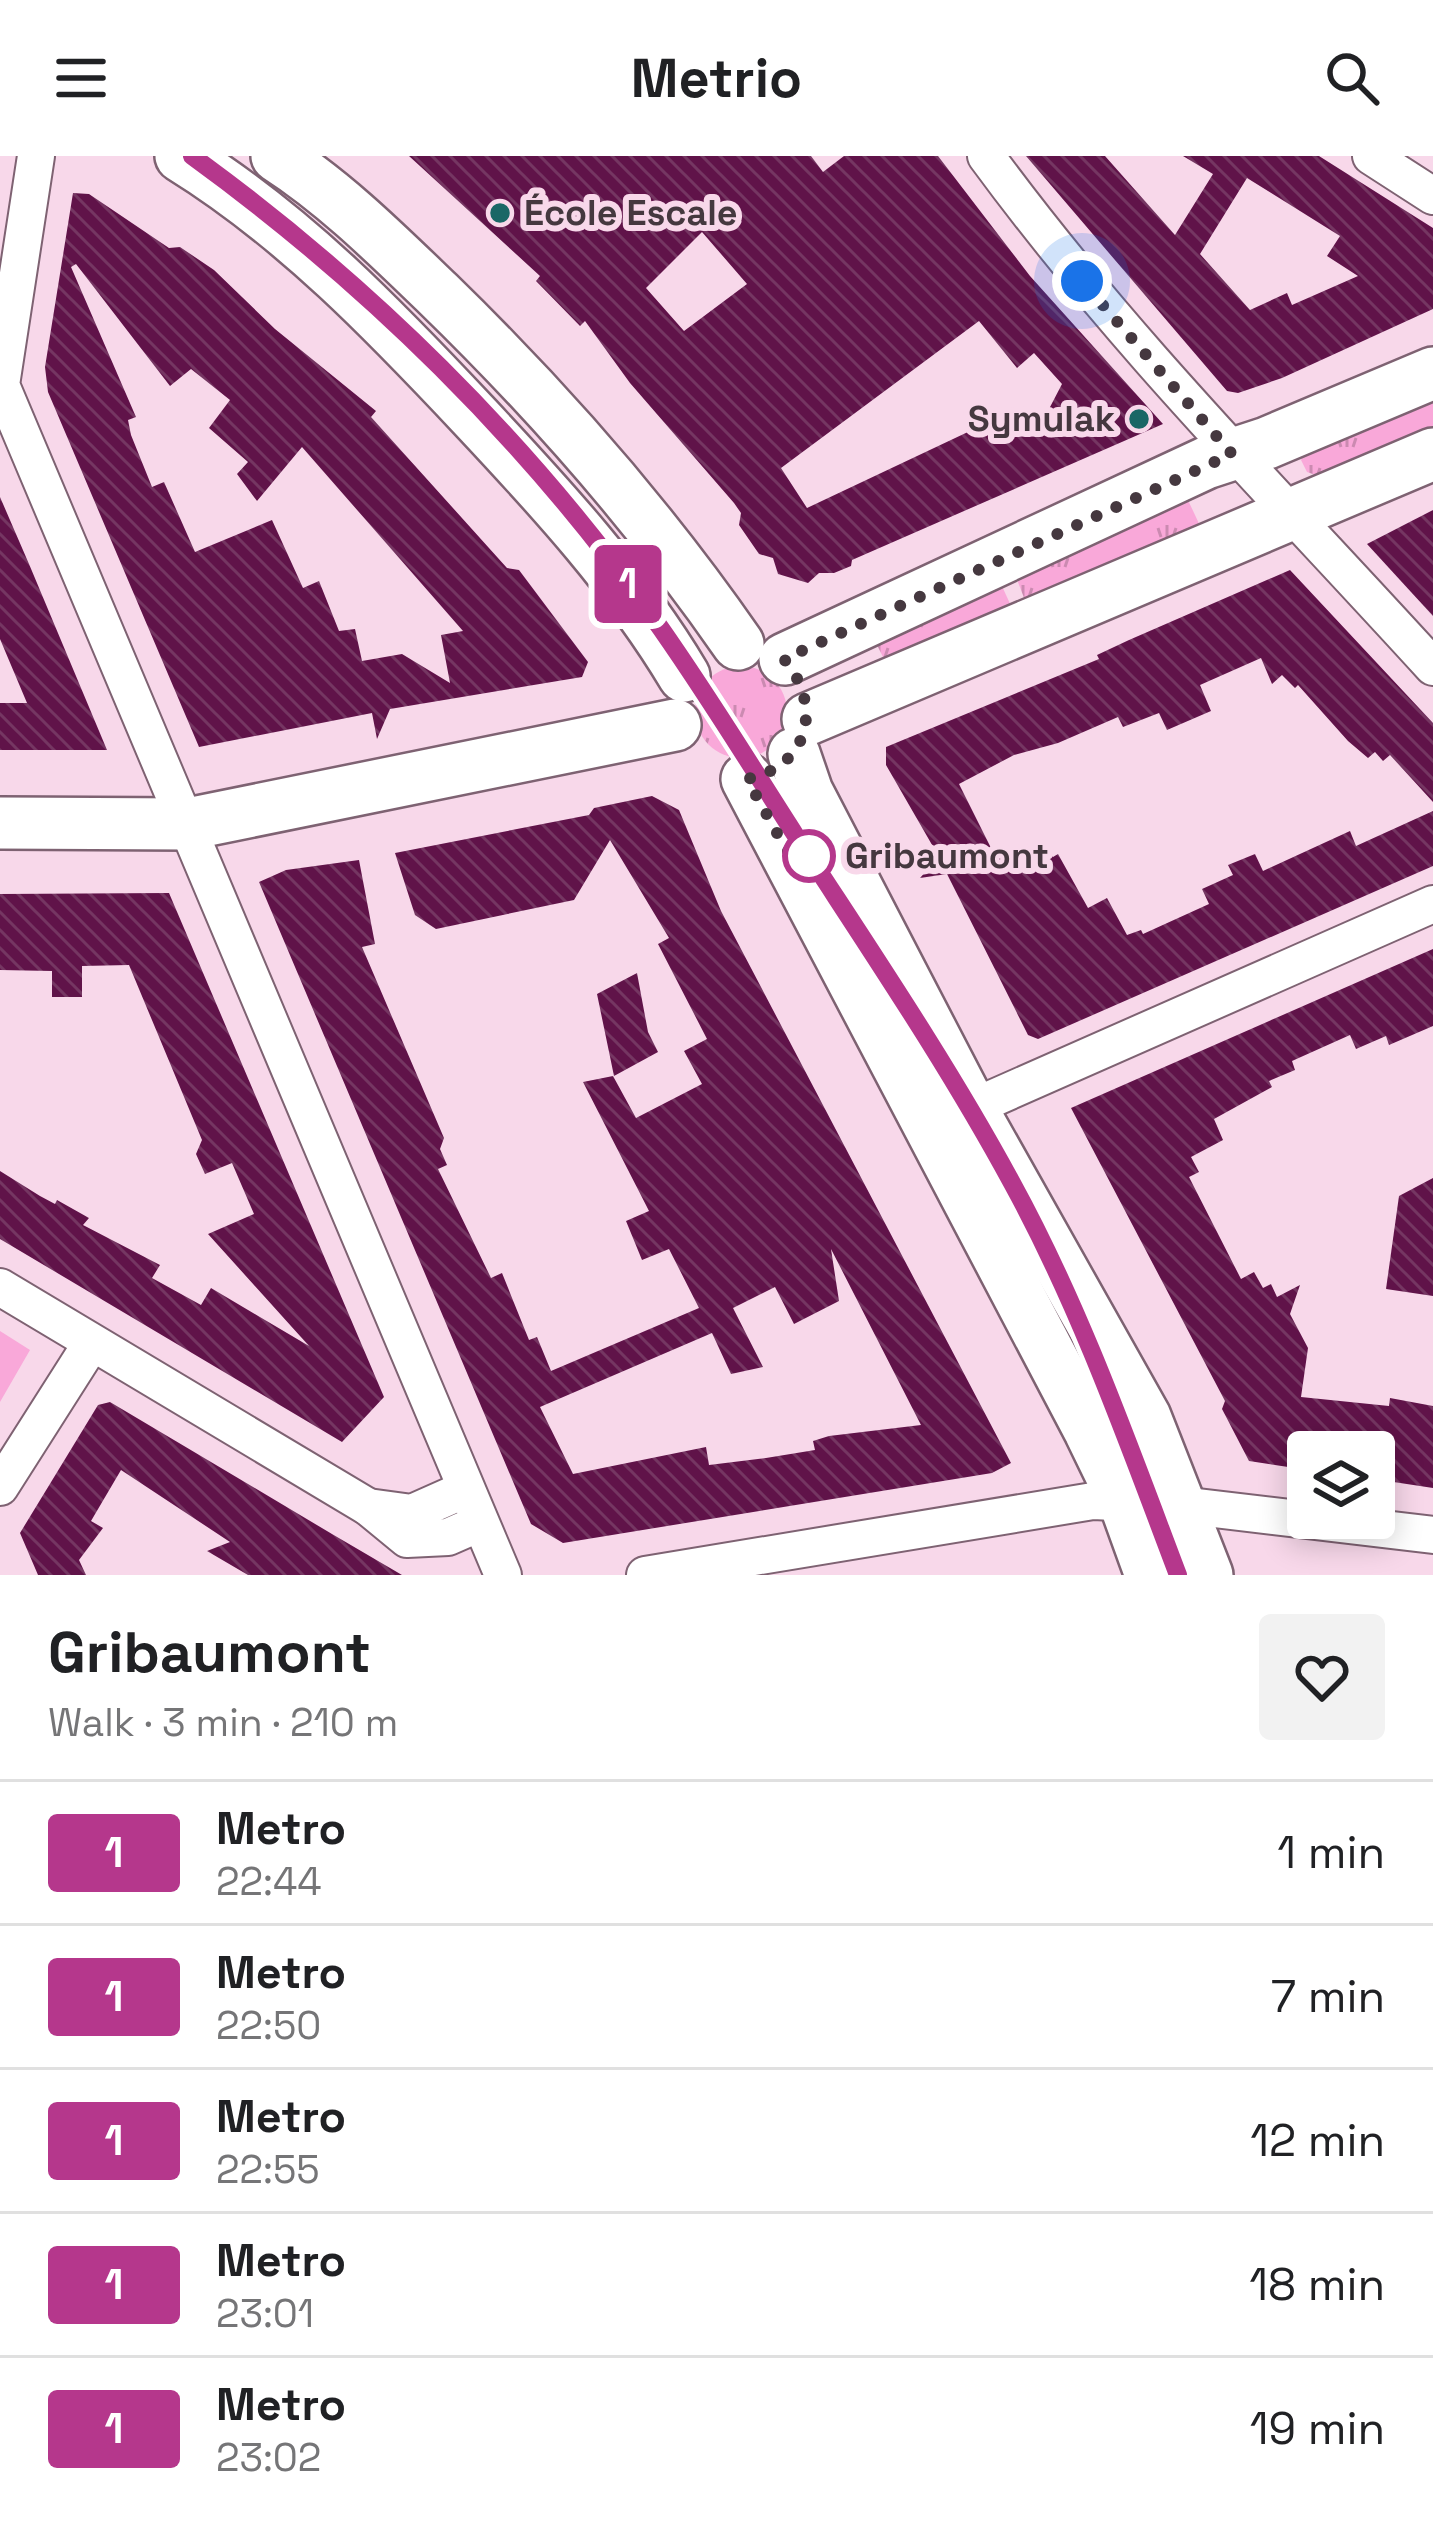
<!DOCTYPE html>
<meta charset="utf-8">
<style>
:root{--surface:#fff;--page:#f2f2f2;--text:#202124;--muted:#757577;--line:#e0e0e0}
body{margin:0;font-family:"Space Grotesk",sans-serif;background:var(--page);color:var(--text);height:100vh;display:flex;flex-direction:column;font-size:45px;white-space:nowrap}
*{box-sizing:border-box;margin:0}
p{font-size:39px;color:var(--muted)}
.icon{flex:none;width:66px;height:66px;fill:none;stroke:currentColor;stroke-width:2;stroke-linecap:round;stroke-linejoin:round}
.map{position:relative;height:1419px;overflow:hidden}
.sheet{display:flex;flex-direction:column;background:var(--surface);flex:1}
.sheet>*{flex:none}
.badge{padding:0 24px;border-radius:9px;font-size:42px;line-height:78px}
.controls{position:absolute;left:1287px;top:1275px;display:grid;gap:24px}
.controls a{display:grid;place-items:center;width:108px;height:108px;border-radius:12px;background:var(--surface);box-shadow:0 6px 30px #0003;font-size:60px}
.you{position:absolute;width:60px;height:60px;margin:-30px;border:9px solid #fff;border-radius:50%;background:#1a73e8;box-shadow:0 0 0 18px #1a73e833}
.map>.badge{position:absolute;translate:-50% -50%;box-shadow:0 0 0 6px #fff}
.round{display:grid;place-items:center;flex:none;width:126px;height:126px;border-radius:12px;background:var(--page)}
.head{display:flex;align-items:center;justify-content:space-between;height:204px;padding:0 48px}
h1{font-size:57px;font-weight:700;line-height:90px}
ul{padding:0;list-style:none}
li{display:flex;align-items:center;gap:36px;height:144px;padding:0 48px;border-top:3px solid var(--line)}
li div{flex:1}
li b{display:block;font-size:45px}
li em{font-style:normal}
li .badge{min-width:132px;font-weight:700;text-align:center}
header{display:flex;justify-content:space-between;align-items:center;height:156px;padding:0 48px;background:var(--surface);font-size:54px;font-weight:700}
.map>svg:first-child{display:block}
</style>
<header><svg class="icon" aria-label="menu" viewBox="0 0 24 24"><path d="M4 6h16M4 12h16M4 18h16"/></svg>Metrio<svg class="icon" aria-label="search" viewBox="0 0 24 24"><circle cx="10" cy="10" r="6"/><path d="M15 15l6 6"/></svg></header>
<div class="map">
<svg width="1433" height="1419" viewBox="0 0 1433 1419">
<defs>
<pattern id="grass-tufts" width="24" height="20" patternUnits="userSpaceOnUse" patternTransform="scale(3)"><rect width="24" height="20" fill="#f9a8d9"/><path d="M3 7l-1-3M5 7V3M7 7l1-3M15 17l-1-3M17 17v-4M19 17l1-3" fill="none" stroke="#cb8ab1"/></pattern>
<pattern id="building-back-hatch" width="6" height="6" patternUnits="userSpaceOnUse" patternTransform="scale(3)"><rect width="6" height="6" fill="#601349"/><path d="M-1 5l2 2M0 0l6 6M5-1l2 2" fill="none" stroke="#753662"/></pattern>
</defs>
<rect width="100%" height="100%" fill="#f8d8ea"/>
<!-- grass -->
<g fill="url(#grass-tufts)">
<path d="M1433,229V280L1321,321L1307,316L1301,304L1309,290Z"/>
<path d="M1187,342L1202,374L1026,447L1016,421Z"/>
<path d="M1001,428L1012,452L885,505L875,485Z"/>
<circle cx="741" cy="556" r="46"/>
</g>
<!-- park -->
<path fill="#f9a8d9" d="M0,1175L30,1194L0,1246Z"/>
<!-- building -->
<g fill="url(#building-back-hatch)" fill-rule="evenodd">
<path d="M409,0H811L823,16L844,0H938L1030,120L1163,268L852,404L851,410L834,417H819L808,427L778,418L773,402L759,398L739,369L741,357L734,347L630,227L585,165L580,170L536,125L540,120ZM702,76L747,128L684,175L646,132ZM979,165L1017,212L1034,197L1062,228L1049,253L1011,269L1006,258L807,352L781,312Z"/>
<path d="M1026,0H1105L1175,79L1213,18L1183,0H1319L1433,72V153L1282,222L1238,237L1227,235ZM1247,22L1340,80L1327,100L1358,120L1292,149L1287,137L1250,154L1200,98Z"/>
<path d="M73,37L89,38L169,92L180,91L214,114L275,173L376,255L371,261L507,412L519,414L588,506L582,521L390,553L377,583L372,557L199,591L48,236L45,211ZM76,108L170,230L191,213L230,244L209,272L248,306L237,318L257,345L302,291L463,475L441,479L450,527L402,498L362,505L355,473L339,475L319,425L303,432L272,364L195,396L164,326L152,331L131,279L128,264L136,261L71,111Z"/>
<path d="M0,341L29,408L107,594H0V547H27L0,483Z"/>
<path d="M1433,354V460L1367,388Z"/>
<path d="M1290,414L1433,567V646L1390,599L1383,605L1375,596L1368,602L1348,585L1298,529L1295,532L1282,519L1272,528L1261,502L1200,529L1211,555L1167,574L1159,557L1123,571L1118,561L1058,587L1014,599L959,628L992,694L999,689L1010,710L1047,691L1053,701L1058,698L1088,752L1107,742L1127,779L1141,774L1143,778L1209,748L1202,733L1233,719L1228,709L1255,698L1263,715L1350,675L1356,690L1433,655V710L1038,883L1028,879L947,718L920,722L939,701L886,609V591L1099,503L1097,499L1129,484Z"/>
<path d="M652,640L679,654L721,755L1011,1307L992,1317L563,1387L531,1368L259,726L286,714L359,704L375,788L362,791L444,982L440,993L447,1009L438,1013L491,1122L502,1117L529,1184L537,1181L551,1215L699,1152L669,1093L642,1104L626,1065L649,1055L583,926L613,920L636,962L702,928L684,895L707,883L658,788L669,782L610,684L574,744L436,773L415,759L395,697L589,659L594,652ZM831,1093L921,1269L829,1280L813,1285L815,1294L766,1302L709,1309L706,1291L573,1318L540,1251L712,1177L731,1218L763,1211L733,1152L775,1131L794,1168L839,1145Z"/>
<path d="M169,737L384,1241L342,1286L0,1083V1015L40,1040L55,1048L57,1044L89,1062L83,1069L160,1109L152,1122L201,1149L211,1132L309,1190L208,1078L254,1058L232,1007L205,1018L196,998L202,984L129,809L82,810V841H52V815L0,814V738Z"/>
<path d="M1433,793V870L1389,889L1386,880L1356,893L1350,879L1292,905L1295,914L1269,925L1272,931L1214,963L1223,984L1191,1001L1199,1016L1189,1021L1241,1123L1254,1116L1263,1132L1271,1128L1277,1141L1300,1129L1290,1158L1308,1192L1301,1241L1389,1250L1390,1242L1433,1250V1332L1374,1323V1296H1308V1314L1249,1305L1222,1253L1225,1245L1071,952Z"/>
<path d="M637,817L648,876L658,896L614,920L597,838Z"/>
<path d="M1433,1022V1140L1386,1133L1399,1040Z"/>
<path d="M110,1246L332,1378L402,1419H248L207,1395L230,1386L121,1314L91,1365L103,1372L79,1404L86,1419H38L20,1377L98,1249Z"/>
</g>
<g fill="none" stroke-linecap="round" stroke-linejoin="round">
<defs>
<g id="street">
<path d="M36,0L1,229L503,1419"/>
<path d="M986,0C1121,184 1280,343 1433,511"/>
<path d="M1371,0L1433,40"/>
<path d="M953,960L1433,748"/>
<path d="M0,1131L368,1351L407,1383L448,1381L480,1367"/>
<path d="M0,1331L91,1188"/>
<path d="M368,1351L412,1357L466,1333"/>
<path d="M645,1419L1093,1345L1181,1349L1433,1379"/>
</g>
<g id="secondary">
<path d="M181,0C294,70 386,166 476,262C551,342 628,426 684,520"/>
<path d="M277,0C336,38 388,90 438,138C549,246 650,361 738,488"/>
<path d="M785,503L1206,307L1267,287L1433,217"/>
<path d="M808,563L1433,298"/>
<path d="M794,598L807,636L971,952L1145,1261L1207,1419"/>
<path d="M747,623L1090,1275L1125,1347L1151,1419"/>
<path d="M0,667L188,668L675,569"/>
</g>
</defs>
<!-- street casing -->
<use href="#street" stroke="#7e6272" stroke-width="40"/>
<!-- secondary casing -->
<use href="#secondary" stroke="#7e6272" stroke-width="56"/>
<!-- street -->
<use href="#street" stroke="#fff" stroke-width="36"/>
<!-- secondary -->
<use href="#secondary" stroke="#fff" stroke-width="51"/>
</g>
<g fill="none" stroke-linecap="round" stroke-linejoin="round">
<defs>
<path id="line" d="M192,0C367,127 527,284 652,460C703,531 749,607 796,680C870,794 947,907 1012,1027C1080,1151 1128,1287 1178,1419"/>
</defs>
<!-- line casing -->
<use href="#line" stroke="#fff" stroke-width="27"/>
<!-- line -->
<use href="#line" stroke="#b5378c" stroke-width="18"/>
<!-- walk -->
<path stroke="#45383f" stroke-width="12" stroke-dasharray="0 21.6" d="M809,700L787,695L747,623C810,610 823,549 784,503L1232,298L1082,125"/>
</g>
<!-- markers -->
<g fill="#1a6766" stroke="#f8d8ea" stroke-width="4.5">
<circle cx="500" cy="57" r="12"/>
<circle cx="1139" cy="263" r="12"/>
</g>
<circle fill="#fff" stroke="#b5378c" stroke-width="6" cx="809" cy="700" r="24"/>
<g text-anchor="middle" dominant-baseline="central" stroke-width="12" stroke-linejoin="round" paint-order="stroke">
<!-- poi labels -->
<g font-size="36" font-weight="bold" fill="#45383f" stroke="#f8d8ea" text-anchor="start">
<text x="524" y="57">École Escale</text>
<text x="1115" y="263" text-anchor="end">Symulak</text>
</g>
<!-- stop labels -->
<g font-size="36" font-weight="bold" fill="#45383f" stroke="#f8d8ea" text-anchor="start">
<text x="845" y="700">Gribaumont</text>
</g>
</g>
</svg>
<div class="controls">
<a><svg class="icon" aria-label="layers" viewBox="0 0 24 24"><path d="M12 4l9 5-9 5-9-5zM3 14l9 5 9-5"/></svg></a>
</div>
<div class="you" style="left:1082px;top:125px"></div>
<b class="badge" style="left:628px;top:428px;background:#b5378c;color:#fff">1</b>
</div>
<section class="sheet">
<div class="head"><div><h1>Gribaumont</h1><p>Walk · 3 min · 210 m</p></div><a class="round"><svg class="icon" aria-label="heart" viewBox="0 0 24 24"><path d="M12 20l-8-8c-3-5 5-10 8-4 3-6 11-1 8 4z"/></svg></a></div>
<ul>
<li><span class="badge" style="background:#b5378c;color:#fff">1</span><div><b>Metro</b><p>22:44</p></div><em>1 min</em></li>
<li><span class="badge" style="background:#b5378c;color:#fff">1</span><div><b>Metro</b><p>22:50</p></div><em>7 min</em></li>
<li><span class="badge" style="background:#b5378c;color:#fff">1</span><div><b>Metro</b><p>22:55</p></div><em>12 min</em></li>
<li><span class="badge" style="background:#b5378c;color:#fff">1</span><div><b>Metro</b><p>23:01</p></div><em>18 min</em></li>
<li><span class="badge" style="background:#b5378c;color:#fff">1</span><div><b>Metro</b><p>23:02</p></div><em>19 min</em></li>
</ul>
</section>
